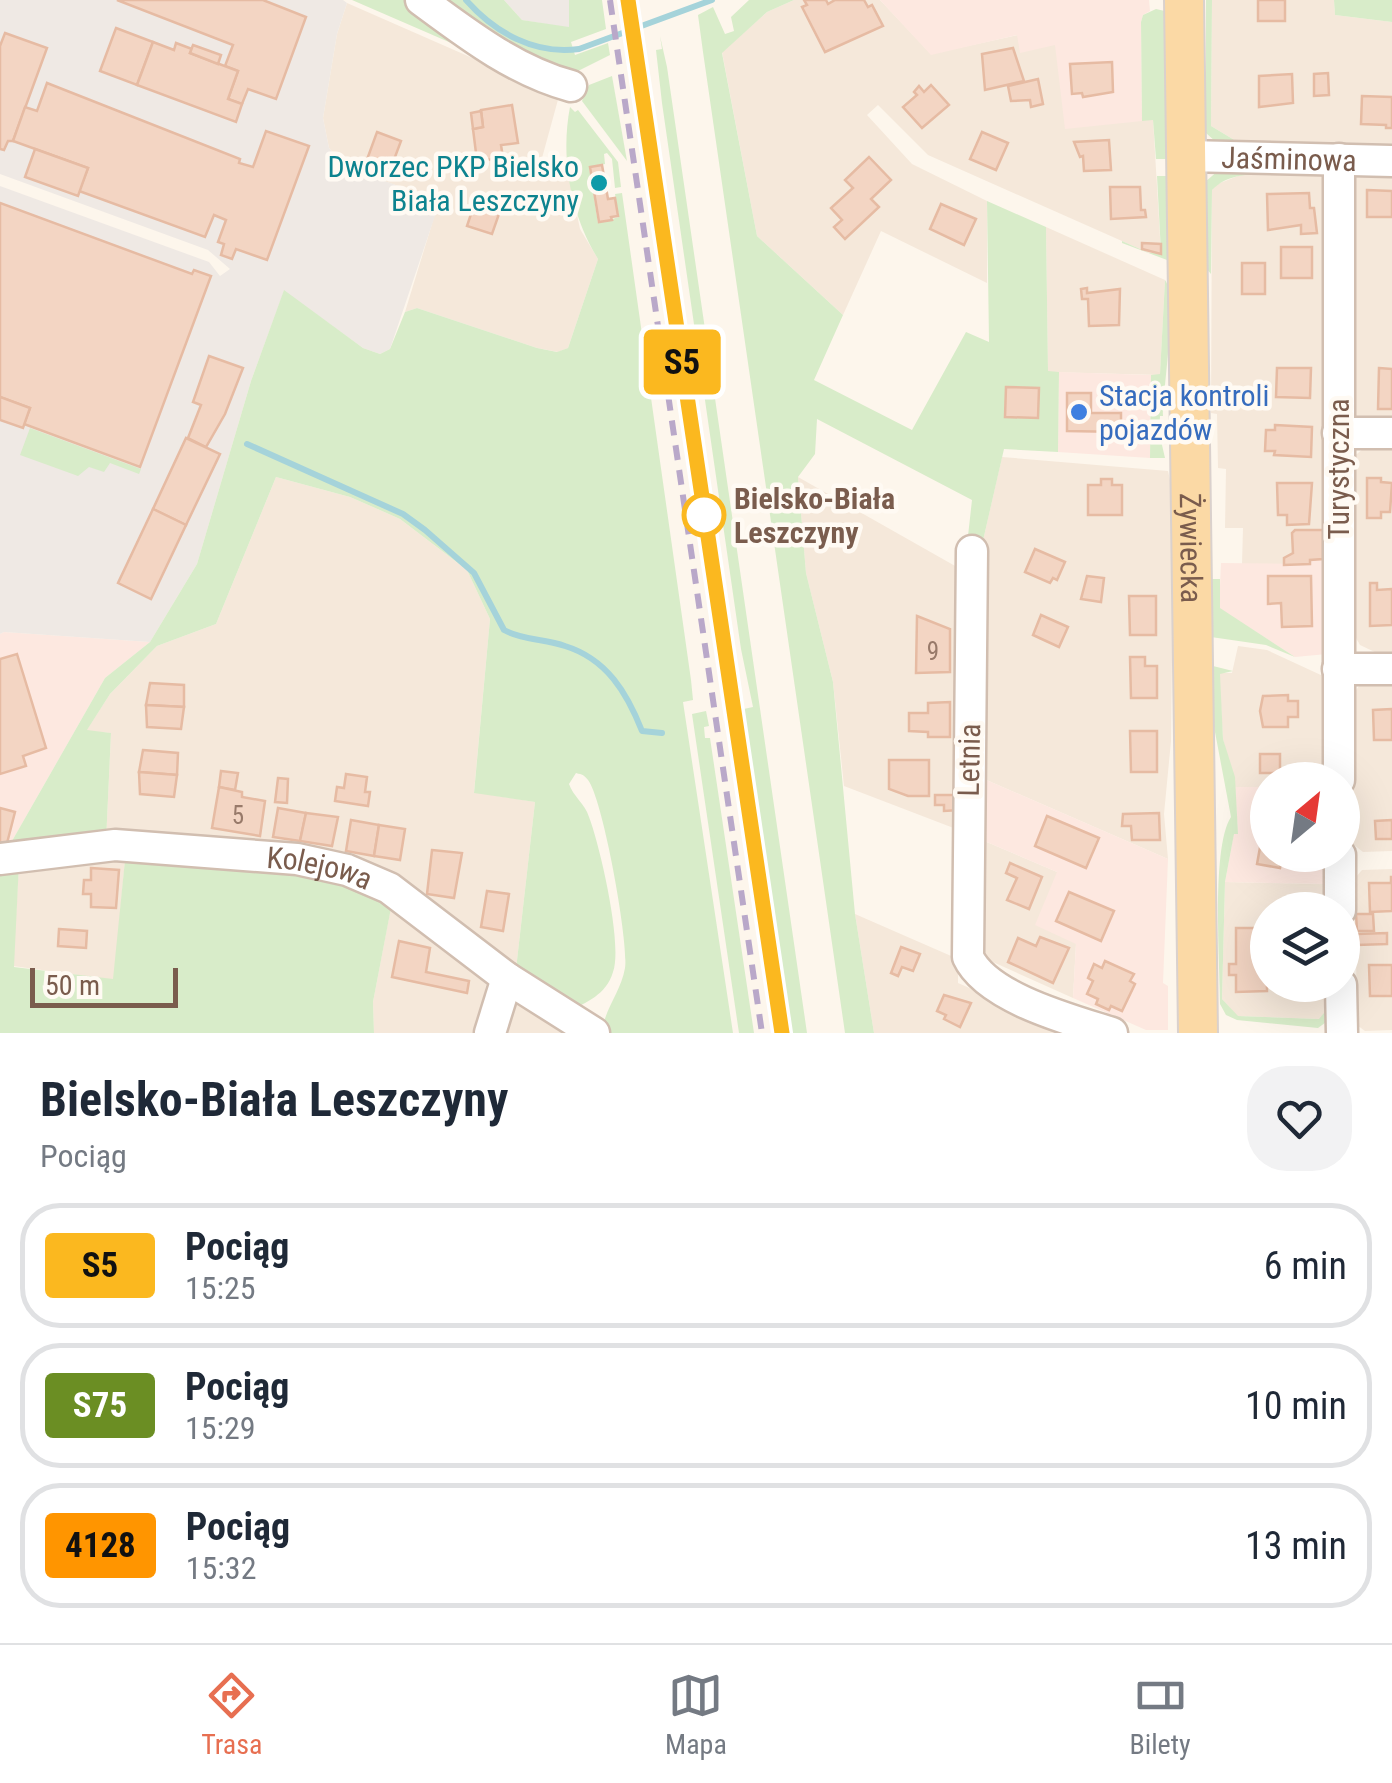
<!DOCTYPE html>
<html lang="pl">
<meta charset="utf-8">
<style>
:root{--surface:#fff;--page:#f2f2f3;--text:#1f2937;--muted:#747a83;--line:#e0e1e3;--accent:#e76f51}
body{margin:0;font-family:"Roboto Condensed",sans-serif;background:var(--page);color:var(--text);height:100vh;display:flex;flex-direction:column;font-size:38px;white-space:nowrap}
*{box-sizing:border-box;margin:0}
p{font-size:32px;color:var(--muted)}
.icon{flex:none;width:55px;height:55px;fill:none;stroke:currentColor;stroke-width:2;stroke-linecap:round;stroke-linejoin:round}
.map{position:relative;height:1033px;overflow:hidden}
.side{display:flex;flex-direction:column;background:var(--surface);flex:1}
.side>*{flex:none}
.badge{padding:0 20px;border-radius:8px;font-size:35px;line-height:65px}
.needle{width:65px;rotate:29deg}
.fabs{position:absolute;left:1250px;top:762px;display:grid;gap:20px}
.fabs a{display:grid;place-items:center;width:110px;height:110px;border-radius:50%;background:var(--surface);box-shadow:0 10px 40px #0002;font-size:50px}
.scale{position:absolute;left:30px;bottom:25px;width:148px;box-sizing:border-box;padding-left:10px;border:5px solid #7a5c4d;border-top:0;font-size:28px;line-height:35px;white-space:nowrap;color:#7a5c4d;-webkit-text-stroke:8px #fffaf3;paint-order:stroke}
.map>.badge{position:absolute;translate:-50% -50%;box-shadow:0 0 0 5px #fff}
.round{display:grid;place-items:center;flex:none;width:105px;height:105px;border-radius:40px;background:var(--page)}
.headline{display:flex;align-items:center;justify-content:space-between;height:170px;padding:0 40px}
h1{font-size:48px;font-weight:700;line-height:75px}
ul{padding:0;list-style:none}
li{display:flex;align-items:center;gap:30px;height:125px;margin:0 20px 15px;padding:0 20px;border:5px solid var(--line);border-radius:40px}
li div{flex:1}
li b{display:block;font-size:38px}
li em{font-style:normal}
li .badge{min-width:110px;font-weight:700;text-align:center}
.tab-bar{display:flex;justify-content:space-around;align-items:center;height:140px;border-top:2px solid var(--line);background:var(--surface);font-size:28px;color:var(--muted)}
.tab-bar a{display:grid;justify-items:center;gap:5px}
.tab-bar .on{color:var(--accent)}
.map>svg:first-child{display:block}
</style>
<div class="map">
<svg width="1392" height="1033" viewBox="0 0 1392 1033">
<rect width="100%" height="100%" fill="#fdf6ec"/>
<!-- residential -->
<g fill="#f5e8da">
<path d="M794,0H880L931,54L1018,35L1055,45L1153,119L1161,254L1149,253L928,155L878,105L867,115L912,164L987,201V283L881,231L843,315L757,236L722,52L767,12Z"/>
<path d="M1212,0H1334L1335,15L1392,22V147L1241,144L1211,126Z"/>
<path d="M347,3L559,96L539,169L568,171L580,229L598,259L568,348L558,352L537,348L417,308L405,312L439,201L346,167L329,148L323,118L337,34Z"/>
<path d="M1243,174L1326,175L1323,559L1311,560L1310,564H1242L1243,528H1225L1226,469L1218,468L1217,414L1211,413L1212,190L1215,185Z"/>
<path d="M1352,177L1392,178V420H1361L1353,413Z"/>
<path d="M1046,227L1165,280L1160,375L1048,372Z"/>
<path d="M1363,449H1392V655H1381L1360,645L1352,631V458Z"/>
<path d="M1002,457L1168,471L1172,489V659L1171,741L1164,814L1168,859L975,775L982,545Z"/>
<path d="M276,477L350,497L382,511L400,519L467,570L490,619L474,792L535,802L515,978L404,887L405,880L348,866L106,842L111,733L86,731L110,694L157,646L216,624Z"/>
<path d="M798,477L964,571V832L844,786L833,682L806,573Z"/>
<path d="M1238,646L1267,650L1323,676L1325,780H1268L1267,787H1235L1223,739L1219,673H1232Z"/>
<path d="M1392,685V851L1363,852L1353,844L1352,696L1359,686Z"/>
<path d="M975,837L1057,872L1076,943L1073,998L975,954Z"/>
<path d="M126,850L114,980L13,966L19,863Z"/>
<path d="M1392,869V1030L1365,1031L1357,1025L1355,878L1362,870Z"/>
<path d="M1225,882L1327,884L1328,910H1268V985H1329V1007L1320,1019L1237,1016L1222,999Z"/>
<path d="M391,907L487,980L477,1033H374L373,1002Z"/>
<path d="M855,914L958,959V983L1072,1033H874Z"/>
<path d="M515,1000L568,1033H508Z"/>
</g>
<!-- commercial -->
<g fill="#fde8e0">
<path d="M880,0H1149L1150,11L1143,15L1141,22L1142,121L1065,129L1055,45L1020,53L1017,35L931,55Z"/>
<path d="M1059,372L1151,375L1150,458L1058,452Z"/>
<path d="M1323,559L1327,654L1295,657L1219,608L1221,563L1310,564V560Z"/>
<path d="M4,632L150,642L105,678L4,855H0V634Z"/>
<path d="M975,775L1168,859L1163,983L1168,986V1030H1146L1073,998L1076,944L1035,925L1057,872L975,837Z"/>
<path d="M1235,787H1267L1268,855H1327V884L1225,882L1234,833H1238Z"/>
</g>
<!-- industrial -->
<g fill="#efe9e4">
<path d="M0,0H343L347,3L337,34L323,118L329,148L346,167L440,201L390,349L380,354L363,348L284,291L251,381L197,564L150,642L4,632L0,634V186L209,262L220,276L230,269L208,250L0,174Z"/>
<path d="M504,0H569L570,28L522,20Z"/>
</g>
<!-- green -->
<g fill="#d8ecc9">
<path d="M352,0H408L465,49Z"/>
<path d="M434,0H504L522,20L569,27V0H602L606,29L571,42L575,55L608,43L610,55L572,74L543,65Z"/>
<path d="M749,0H794L767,12L722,53L757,236L843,315L814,380L912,430L966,332L989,342L987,201L1046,227L1048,371L1059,372L1058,452L1004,449L982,545H967L972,500L817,419L815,454L798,477L806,573L833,682L855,914L874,1033H845L703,52L698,15L713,7L725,34L734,31L731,17Z"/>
<path d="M1206,0H1212L1211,126L1241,144L1216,142L1206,133Z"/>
<path d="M1334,0H1392V22L1335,15Z"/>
<path d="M1156,9L1169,12L1170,159H1156L1153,120L1142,121L1141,22L1143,15Z"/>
<path d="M660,36L667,67L807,1033H788L739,710L753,707L741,649L662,103L656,50L662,49Z"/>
<path d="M612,76L627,161L582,101L589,85Z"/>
<path d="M570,107L575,112L578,110L618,162L621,187L615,188L612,159L607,153L604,154L605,164L589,167L598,223L619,217L615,194L622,193L691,680L693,700L683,702L733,1033H602C604,1009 621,992 625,968C629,943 603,799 588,780C583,774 583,775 576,773L569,784C573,796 585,804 589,817C600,846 623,945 613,972C606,995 587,1002 567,1012L515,978L535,802L474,793L490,619L467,570L400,519L382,511L350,497L276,477L216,624L157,646L110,694L87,730L111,733L106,842L4,855L105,678L150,642L197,564L251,381L284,290L363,348L380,354L390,349L405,312L417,308L537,348L557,352L568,348L598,259C571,215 560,159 570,107Z"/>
<path d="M1219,170L1279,171V174C1255,174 1229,172 1212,190L1211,274L1205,267V182Z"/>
<path d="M1157,176H1170L1171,257L1167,260L1122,243V241L1149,253H1161Z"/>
<path d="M1165,280C1178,297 1163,388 1163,416H1160L1159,432L1165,458H1150L1151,375L1160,374Z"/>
<path d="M30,428L141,469L139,474L110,463L104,472L89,467L78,476L20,455Z"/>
<path d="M1210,579H1220V608L1295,657L1266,645L1211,637Z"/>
<path d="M1213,666L1233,671L1220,674L1223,739L1235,777L1238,834H1234L1225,882L1222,999L1238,1016L1319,1019L1329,1007V1020L1318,1028L1237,1020L1226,1015L1220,1004C1220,964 1211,847 1231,817L1212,716Z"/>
<path d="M706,711L709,726L704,727L705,738H710L754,1033H739L692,714Z"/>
<path d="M126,850L348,875L391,908L373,1002L374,1033H0V865L19,863L14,967L113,979Z"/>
</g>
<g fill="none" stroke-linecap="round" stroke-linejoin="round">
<!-- stream -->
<g stroke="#a5d3da" stroke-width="6">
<path d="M466,0C495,33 535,55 579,49L712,0"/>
<path d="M247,444L403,514L425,530L474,573L504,630C522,640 545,639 565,646C607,659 627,693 642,731L662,733"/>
</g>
</g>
<!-- building -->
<g fill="#f3d5c3" stroke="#e6bba3" stroke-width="2.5">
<path d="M117,0H263L306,17L276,99L248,89L242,104L228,99L238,71L225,66L233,45Z"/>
<path d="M804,0H826L828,4L835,0H864L868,7L872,5L883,26L825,52L802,7L807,5Z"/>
<rect x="1258" y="0" width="27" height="21"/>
<path d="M116,28L153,42L137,85L100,71Z"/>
<path d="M5,33L47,48L13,141H8L4,150L0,149V46Z"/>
<path d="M153,42L174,50L176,43L192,49L190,53L238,71L228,99L242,104L236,122L137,85Z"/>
<path d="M193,45L221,55L218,64L190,53Z"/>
<path d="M1013,48L1024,81L985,90L982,54Z"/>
<path d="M1112,62L1113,92L1083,97L1082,93L1072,94L1070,64Z"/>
<path d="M1328,73L1329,95L1314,96V74Z"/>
<path d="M1292,74L1293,103L1259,107V76Z"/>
<path d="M1038,79L1043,104L1031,107L1030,100L1011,101L1008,86Z"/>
<path d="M47,83L240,159L239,163L253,167L266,131L309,146L267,260L236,249L232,259L221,255L224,244L218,242L226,220L214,215L205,237L79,191L88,168L13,141L25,107L37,111Z"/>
<path d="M931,85L949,105L922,128L903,107L917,95L914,92L919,86L924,92Z"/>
<path d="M1362,96L1392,97V128H1386V125L1361,124Z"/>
<path d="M512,105L518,143L501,145L503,158L477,161L473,129L483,127L481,110Z"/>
<path d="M481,111L483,127L473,129L471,113Z"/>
<path d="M377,132L401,141L389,173L365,165Z"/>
<path d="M982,132L1008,143L996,170L970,159Z"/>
<path d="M1109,140L1111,170L1084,171L1083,156L1080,157L1074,142Z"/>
<path d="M35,149L88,168L78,196L25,177Z"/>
<path d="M869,157L891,180L871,199L879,207L845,239L834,227L842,220L831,208L853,188L845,180Z"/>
<path d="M602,165L608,199L615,198L618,216L611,217L612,220L599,222L590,167Z"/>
<path d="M1110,187H1140L1141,210H1145L1146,217L1111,219Z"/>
<path d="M1367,190L1392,191V217H1367Z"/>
<path d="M1309,193L1310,208H1314L1317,233L1301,234V225L1268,230L1267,194Z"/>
<path d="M475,202L500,211L492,234L467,226Z"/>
<path d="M0,203L192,274L194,270L211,276L140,467L24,424L30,408L0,397Z"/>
<path d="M941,204L976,219L964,245L930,229Z"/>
<path d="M1142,243L1161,244V254L1142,249Z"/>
<rect x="1281" y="247" width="31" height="31"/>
<rect x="1242" y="263" width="23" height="31"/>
<path d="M1087,288V293L1120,289L1119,325L1089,326L1088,299H1082L1081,289Z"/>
<path d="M209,356L243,368L225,414L206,447L188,438L201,405L193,402Z"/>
<path d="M1277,368H1311L1310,398L1276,397Z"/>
<path d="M1379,368L1392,369V409H1378Z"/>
<path d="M1006,387L1039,388L1038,418L1005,417Z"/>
<path d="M1067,393H1091V413H1121V432L1067,431Z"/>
<path d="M0,397L30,408L23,428L0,420Z"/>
<path d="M1275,425L1312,427L1311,457L1274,455L1275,451H1265L1266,430H1275Z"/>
<path d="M186,438L220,454L186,525L153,509Z"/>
<path d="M1367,478H1381V482L1392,483L1390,512H1381V518H1367Z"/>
<path d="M1101,479H1112V485H1122V515H1088V485H1101Z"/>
<path d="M1277,483H1312L1309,524L1287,525V515H1278Z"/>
<path d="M153,509L186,525L151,599L118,583Z"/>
<path d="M1295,530H1323V559L1310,560V564L1284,565V558L1293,553L1292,533Z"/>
<path d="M1035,549L1065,562L1057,580L1053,578L1050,583L1025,572Z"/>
<path d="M1087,576L1104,578L1101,602L1081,599Z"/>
<path d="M1268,576H1311L1312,626L1282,627L1281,603L1268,604Z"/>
<path d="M1370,583H1377V590L1392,589V625L1370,626Z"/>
<path d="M1129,596H1156V635H1130Z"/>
<path d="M1041,615L1068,627L1059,647L1033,635Z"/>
<path d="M917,616L950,629V672L916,673Z"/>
<path d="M17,654L46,748L23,756L26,766L0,774V659Z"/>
<path d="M1130,657H1145V666H1157V698H1131Z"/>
<path d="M150,683L184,685V707L146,705Z"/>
<path d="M1288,695V701H1298V717H1288V727H1263L1260,711L1263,696Z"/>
<path d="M950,702V737H928V732L909,731V713H928V703Z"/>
<path d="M146,705L184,707L181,729L147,727Z"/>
<path d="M1392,709V740H1374L1373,710Z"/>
<path d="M1130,731H1157V772H1131Z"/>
<path d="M143,750L178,753L177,775L139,772Z"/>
<rect x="1260" y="754" width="20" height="19"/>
<path d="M889,760H929V796H908L889,789Z"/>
<path d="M221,771L238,773L235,790L219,787Z"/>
<path d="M139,772L177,775L174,797L140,794Z"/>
<path d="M346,774L367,777L365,792H370L368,806L335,801L337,787L344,788Z"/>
<path d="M278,778L288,779L287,803L275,802Z"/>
<path d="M219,787L242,792V797L265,801L260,836L212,828Z"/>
<path d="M935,795H960V810L944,811V805H935Z"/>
<path d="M0,808L15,812L5,851L0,850Z"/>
<path d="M278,808L306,813L300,841L273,837Z"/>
<path d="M306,813L338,817L332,846L300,841Z"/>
<path d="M1159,813L1160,840H1132L1131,826H1122L1123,814Z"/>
<path d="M1047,816L1099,838L1086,868L1035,846Z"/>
<path d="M351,820L379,825L374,856L346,851Z"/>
<path d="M1265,820L1268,821V855H1283L1280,868L1257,864Z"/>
<path d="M1392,820V839H1376L1375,821Z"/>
<path d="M379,825L405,829L400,860L374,856Z"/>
<path d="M432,850L462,853L454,898L427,894Z"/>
<path d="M1010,863L1042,877L1029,909L1007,900L1017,878L1006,873Z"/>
<path d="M91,868L119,870L116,908L91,907V894H83L84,880H91Z"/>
<path d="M1391,877H1392V911L1370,912L1369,883H1391Z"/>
<path d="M487,891L509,894L503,931L481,927Z"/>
<path d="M1069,892L1114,911L1101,941L1056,921Z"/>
<path d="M1356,914H1373L1374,931H1357Z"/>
<path d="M1236,928H1266L1267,991L1236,992V975H1229V964H1236Z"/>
<path d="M59,929L87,931L86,948L58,946Z"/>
<path d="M1387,933V944L1357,945V934Z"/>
<path d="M1040,937L1069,948L1053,983L1008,962L1018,938L1036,946Z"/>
<path d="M399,941L430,948L426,972L469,981L467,993L392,977Z"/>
<path d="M901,947L920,954L913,971L902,967L898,976L891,973Z"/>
<path d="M1105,961L1134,974L1130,981L1135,984L1122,1011L1111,1006L1109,1010L1096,1004L1098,999L1087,994L1093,981L1088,978L1094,964L1102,968Z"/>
<path d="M1369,965H1392V996H1370Z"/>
<path d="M944,995L971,1003L960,1027L944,1019L946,1015L937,1011Z"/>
</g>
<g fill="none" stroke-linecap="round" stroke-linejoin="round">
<defs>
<g id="minor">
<path d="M421,0C467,34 515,71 571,86"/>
<path id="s1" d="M1187,156L1392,161"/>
<path d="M1339,159V780"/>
<path d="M1338,433H1392"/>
<path d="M972,551L968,957C987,998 1071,1020 1112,1033"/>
<path d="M1338,669H1392"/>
<path d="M1340,855V910"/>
<path id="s2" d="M0,859L115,845L297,859L347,870L389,888L507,978L594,1033"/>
<path d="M1341,985L1342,1033"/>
<path d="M490,1033L507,978"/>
</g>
<g id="major">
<path id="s3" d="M1184,0L1198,1033"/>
</g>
</defs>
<!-- minor casing -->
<use href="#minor" stroke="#d1beb0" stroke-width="35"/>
<!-- major casing -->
<use href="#major" stroke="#dad1cd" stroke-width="42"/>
<!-- minor -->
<use href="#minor" stroke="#fff" stroke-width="30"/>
<!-- major -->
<use href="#major" stroke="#fbd9a5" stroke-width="38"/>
<!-- rail -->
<g stroke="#b9a8c9" stroke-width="6" stroke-dasharray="15 10" stroke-linecap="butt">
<path d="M610,0L762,1033"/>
<path d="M628,0L782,1033"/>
</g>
</g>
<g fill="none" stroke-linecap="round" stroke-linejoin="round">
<defs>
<path id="line" d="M628,0L782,1033"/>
</defs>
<!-- line casing -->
<use href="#line" stroke="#fff" stroke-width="22"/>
<!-- line -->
<use href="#line" stroke="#fbb81f" stroke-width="15"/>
</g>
<!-- markers -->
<circle fill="#0f9aa8" stroke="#fffaf3" stroke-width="4" cx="599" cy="183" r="10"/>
<circle fill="#3f7fe0" stroke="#fffaf3" stroke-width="4" cx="1079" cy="412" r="10"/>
<circle fill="#fff" stroke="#fbb81f" stroke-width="5" cx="704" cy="515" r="20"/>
<g text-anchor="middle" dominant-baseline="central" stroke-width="9" stroke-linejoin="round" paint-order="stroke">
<!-- number labels -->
<g font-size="25" fill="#987a6a">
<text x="933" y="651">9</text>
<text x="238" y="815">5</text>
</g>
<!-- street labels -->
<g font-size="30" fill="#7a5c4d" stroke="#fffaf3">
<text stroke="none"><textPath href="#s1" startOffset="102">Jaśminowa</textPath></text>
<text transform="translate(1338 469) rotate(-90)">Turystyczna</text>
<text stroke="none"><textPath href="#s3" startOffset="548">Żywiecka</textPath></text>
<text transform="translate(969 760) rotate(-89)">Letnia</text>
<text stroke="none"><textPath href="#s2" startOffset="322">Kolejowa</textPath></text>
</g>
<!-- culture labels -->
<g font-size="30" fill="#0d838f" stroke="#fffaf3" text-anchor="end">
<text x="579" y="166">Dworzec PKP Bielsko<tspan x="579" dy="34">Biała Leszczyny</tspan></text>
</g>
<!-- shop labels -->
<g font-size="30" fill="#366cbe" stroke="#fffaf3" text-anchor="start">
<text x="1099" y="395">Stacja kontroli<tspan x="1099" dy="34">pojazdów</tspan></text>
</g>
<!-- stop labels -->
<g font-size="30" font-weight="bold" fill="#7a5c4d" stroke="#fffaf3" text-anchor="start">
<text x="734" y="498">Bielsko-Biała<tspan x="734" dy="34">Leszczyny</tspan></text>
</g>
</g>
</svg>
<div class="fabs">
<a><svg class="needle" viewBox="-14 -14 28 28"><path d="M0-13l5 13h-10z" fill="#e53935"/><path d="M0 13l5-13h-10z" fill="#747a83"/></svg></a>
<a><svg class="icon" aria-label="layers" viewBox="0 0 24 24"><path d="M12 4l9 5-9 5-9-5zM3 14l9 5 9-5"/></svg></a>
</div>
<div class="scale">50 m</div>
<b class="badge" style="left:682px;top:362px;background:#fbb81f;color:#111">S5</b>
</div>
<section class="side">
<div class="headline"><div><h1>Bielsko-Biała Leszczyny</h1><p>Pociąg</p></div><a class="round"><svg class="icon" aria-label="heart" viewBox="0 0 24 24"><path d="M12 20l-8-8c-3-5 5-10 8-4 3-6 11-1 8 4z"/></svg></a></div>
<ul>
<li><span class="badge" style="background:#fbb81f;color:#111">S5</span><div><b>Pociąg</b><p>15:25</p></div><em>6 min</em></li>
<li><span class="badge" style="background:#6b8e23;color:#fff">S75</span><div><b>Pociąg</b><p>15:29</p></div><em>10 min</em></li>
<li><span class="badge" style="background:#ff9500;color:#111">4128</span><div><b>Pociąg</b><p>15:32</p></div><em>13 min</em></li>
</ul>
</section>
<nav class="tab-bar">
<a class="on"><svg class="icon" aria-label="directions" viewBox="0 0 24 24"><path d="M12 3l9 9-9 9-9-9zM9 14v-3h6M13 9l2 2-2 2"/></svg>Trasa</a>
<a><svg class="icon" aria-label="map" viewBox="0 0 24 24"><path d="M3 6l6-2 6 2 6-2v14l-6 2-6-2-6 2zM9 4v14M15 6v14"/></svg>Mapa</a>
<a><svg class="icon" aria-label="tickets" viewBox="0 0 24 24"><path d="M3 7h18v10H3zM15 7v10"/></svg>Bilety</a>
</nav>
